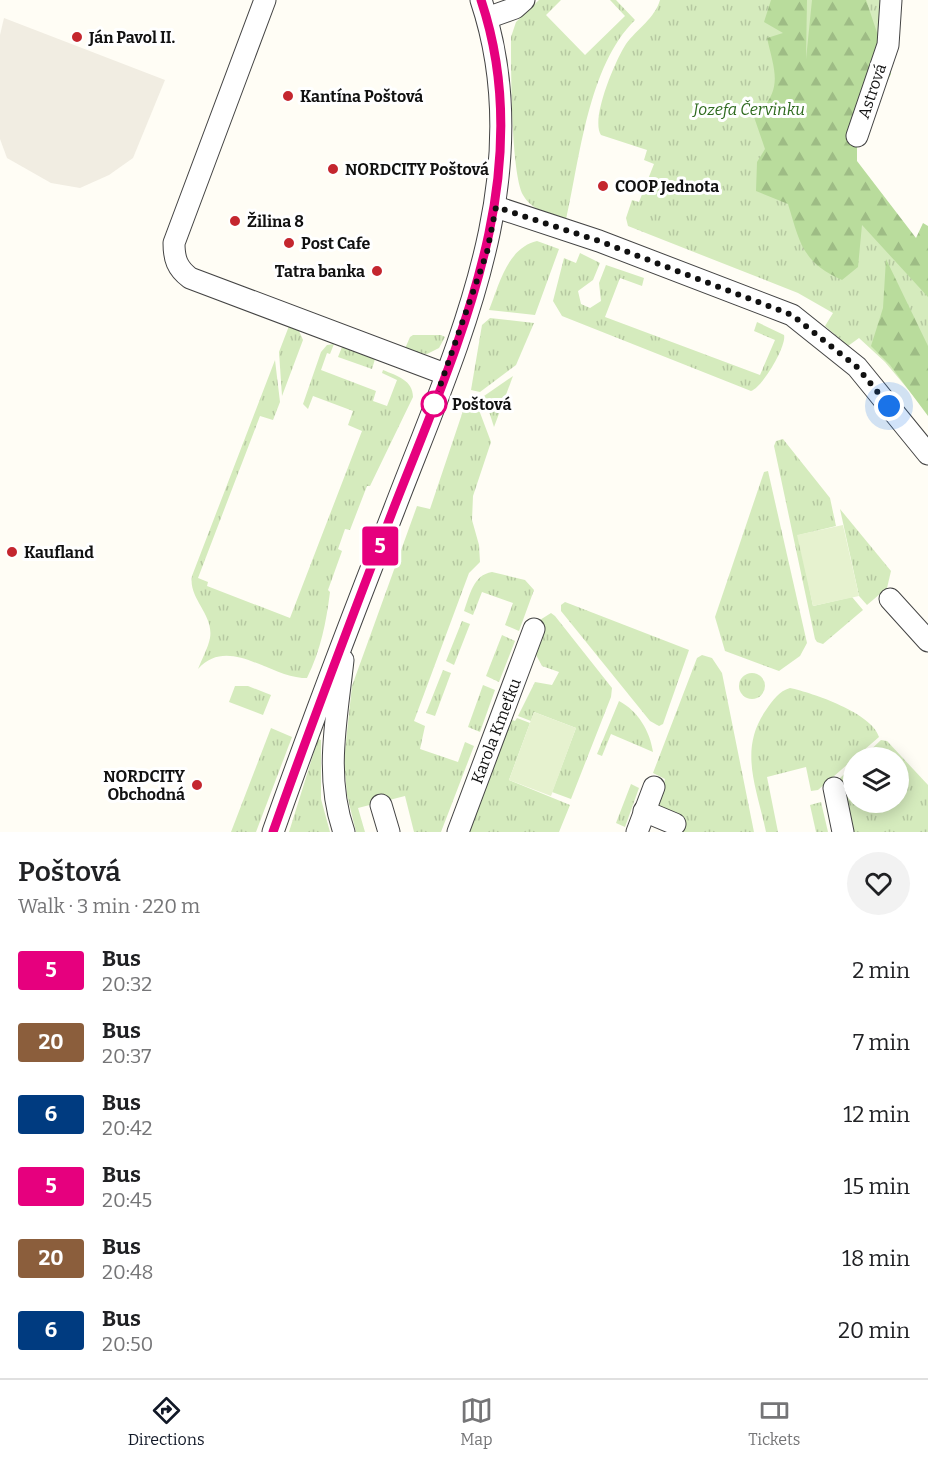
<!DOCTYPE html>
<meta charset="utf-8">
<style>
:root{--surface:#fff;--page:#f2f2f2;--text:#202124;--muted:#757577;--line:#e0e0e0;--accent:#111827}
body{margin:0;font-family:Bitter,serif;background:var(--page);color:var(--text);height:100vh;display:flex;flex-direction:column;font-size:22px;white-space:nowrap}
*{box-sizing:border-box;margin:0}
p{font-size:20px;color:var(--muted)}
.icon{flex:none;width:33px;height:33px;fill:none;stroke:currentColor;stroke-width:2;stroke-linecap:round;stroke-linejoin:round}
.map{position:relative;height:832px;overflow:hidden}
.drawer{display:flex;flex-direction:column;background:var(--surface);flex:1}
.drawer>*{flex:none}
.badge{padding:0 12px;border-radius:4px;font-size:21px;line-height:39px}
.controls{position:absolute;left:843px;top:747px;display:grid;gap:12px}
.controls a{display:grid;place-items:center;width:66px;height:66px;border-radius:50%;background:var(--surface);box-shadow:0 3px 15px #0003;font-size:30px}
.you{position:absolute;width:30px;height:30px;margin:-15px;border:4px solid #fff;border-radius:50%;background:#1a73e8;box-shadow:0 0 0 9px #1a73e833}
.map>.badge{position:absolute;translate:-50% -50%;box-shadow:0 0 0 3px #fff}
.round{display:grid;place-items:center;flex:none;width:63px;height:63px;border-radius:32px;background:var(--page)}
.headline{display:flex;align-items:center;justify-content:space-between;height:102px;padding:0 18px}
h1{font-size:28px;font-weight:600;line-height:45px}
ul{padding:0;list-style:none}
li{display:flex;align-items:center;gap:18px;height:72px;padding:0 18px}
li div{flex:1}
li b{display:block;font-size:22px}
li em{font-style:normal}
li .badge{min-width:66px;font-weight:700;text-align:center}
.tabs{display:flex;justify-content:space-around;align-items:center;height:84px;border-top:2px solid var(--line);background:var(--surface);font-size:16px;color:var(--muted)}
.tabs a{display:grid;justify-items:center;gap:3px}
.tabs .selected{color:var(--accent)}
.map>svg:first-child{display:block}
</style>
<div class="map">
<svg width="928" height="832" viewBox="0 0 928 832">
<defs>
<pattern id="grass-tufts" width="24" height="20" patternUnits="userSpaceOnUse" patternTransform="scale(1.5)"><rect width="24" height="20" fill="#d5ebbd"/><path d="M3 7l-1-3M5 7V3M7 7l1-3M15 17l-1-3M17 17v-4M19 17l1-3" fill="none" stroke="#b6c8a1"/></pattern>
<pattern id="forest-firs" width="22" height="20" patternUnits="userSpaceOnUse" patternTransform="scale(1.5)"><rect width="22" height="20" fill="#b9dc9c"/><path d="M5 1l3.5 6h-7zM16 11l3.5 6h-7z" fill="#9ebc85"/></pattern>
</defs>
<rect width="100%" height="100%" fill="#fffdf5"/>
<!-- grass -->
<g fill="url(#grass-tufts)">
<path d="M539,0H561L546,15L585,55L625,16L610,0H616L635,20C588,66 580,158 566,220C550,214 532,211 523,195C511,172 511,68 511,37L516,22Z"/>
<path d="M660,0H887L849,161L928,257V413L885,362L859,338L848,346L825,326L833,313L798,293L628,226L626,218L632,200L639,202L654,164L644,160L647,150L601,135C590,119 616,59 626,44C637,29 655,18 660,0Z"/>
<path d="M537,241L559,249L535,315L489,310C499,285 507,248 537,241Z"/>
<path d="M580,253L600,263L593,280L578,291L581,304L590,308L601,301L599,283L606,265L644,278L642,286L620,278L605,317L760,375L775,340L754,331L757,322L784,335C787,346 762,388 751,391L562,316L553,301L564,258L576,263Z"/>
<path d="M490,318L534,323L516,365L480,392L471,390L482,325Z"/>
<path d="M289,326L299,331L303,340L282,396L279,352Z"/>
<path d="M413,335H441L445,337L439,348L427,354L404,351L410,337Z"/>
<path d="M334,344L330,354L327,353L321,370L376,391L373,401L387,406L397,380L382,373L383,370C397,376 413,380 413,397L370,486H367L350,530L345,529L338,549L342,551L328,590L330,592C326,623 321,649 307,678H302C267,675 228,636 198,669C202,659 208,648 210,638C214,614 188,599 192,576L275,360L280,402L273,420L260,416L198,578L208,582L207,586L290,618L362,431L348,425L353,411L313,396L308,409L303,404L321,352L327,345Z"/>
<path d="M342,347L375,359L372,369L338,357Z"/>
<path d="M513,376L494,427L484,396Z"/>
<path d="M467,399L476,402L491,442L473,496L472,520L479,545L480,562L469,573L414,721L425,726L420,749L458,762L465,742L474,746L441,832H414L405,796L358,808L365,832H356L347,795L344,760L352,686L417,506L430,509Z"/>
<path d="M783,439L830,498L836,526L799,535L813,606L852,597L863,610L823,644L817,642L815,639L774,446L776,441Z"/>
<path d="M768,471L807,643L800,656L779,671L725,651L715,617L764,472Z"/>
<path d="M840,509L891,571L887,588L867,605L859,596Z"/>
<path d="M492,572L525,580L534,590L519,631L505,625L513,603L482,592L473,615L464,611C470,595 473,575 492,572Z"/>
<path d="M565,602L689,650L663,724L659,726L650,721L561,611V605Z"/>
<path d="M551,613L555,616L612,688L611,697L571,799L552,792L576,728L534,712L531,721L518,716L535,682L552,685L559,672L542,666L535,653L532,625Z"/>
<path d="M462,621L470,624L454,665L446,661Z"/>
<path d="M502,635L515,641L499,682L486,676Z"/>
<path d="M702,655L712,658L722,673L754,832H681L657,810L665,779L653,773L697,658Z"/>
<path d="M443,670L451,673L435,716L426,713Z"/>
<circle cx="752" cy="686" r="13"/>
<path d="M483,685L495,690L480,732L468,727Z"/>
<path d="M235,686H248L271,695L263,715L229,702Z"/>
<path d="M790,688C813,693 872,713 879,737L818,790L811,791L806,767L767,777L778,832H766C757,788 738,750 766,710C773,700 779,691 790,688Z"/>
<path d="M619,701C638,711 650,731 653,752L611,734L602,756L597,754Z"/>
<path d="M517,718L530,723L509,780L570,805L559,832H467L509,719L515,721Z"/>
<path d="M271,728L292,737L256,832H231Z"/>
<path d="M318,739L321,740V799L330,832H289Z"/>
<path d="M881,740L887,741L928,785V832H852L839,779L853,766L854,802H898V758L863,757Z"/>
<path d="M631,784L639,788L625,827L616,823Z"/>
<path d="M821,802L828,832H816L810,805Z"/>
</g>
<!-- forest -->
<g fill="url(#forest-firs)">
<path d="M771,0H807L806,59L812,0H866L891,74L857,140V161L916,238L923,223L928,226V297L862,225L858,267L842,280C802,262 800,243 788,204L756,191L757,162L765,149L754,117C784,90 775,73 767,38L783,33L764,22Z"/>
<path d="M886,259L928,346V416L890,365L871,346L883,308Z"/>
</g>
<!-- pitch -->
<g fill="#e6f2cf">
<path d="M843,525L859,596L813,606L797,535Z"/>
<path d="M534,712L576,728L551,796L509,780Z"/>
</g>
<!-- plaza -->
<path fill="#f1ede2" d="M4,18L165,80L133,158L109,175L80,188L51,183L7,158L0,139V35Z"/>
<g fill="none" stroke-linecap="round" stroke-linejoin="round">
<defs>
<g id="minor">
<path d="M265,0L174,243C174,259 177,268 190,278L445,374"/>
<path d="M487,18L515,8L524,0"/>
<path d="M857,136L888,45L891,0"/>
<path d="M496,207L599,241L792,315L857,367L928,454"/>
<path d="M890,599L928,641"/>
<path d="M343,660C337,717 324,776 344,832"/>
<path d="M834,788L843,832"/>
<path d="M381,805L389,832"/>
<path d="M644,811L675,824"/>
<path d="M273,832C311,724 352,617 394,510C456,348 540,176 481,0"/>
<path d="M458,832L534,629"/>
<path d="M637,832L654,787"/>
</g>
</defs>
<!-- minor casing -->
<use href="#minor" stroke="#444" stroke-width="23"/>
<!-- minor -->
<use href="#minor" stroke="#fff" stroke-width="21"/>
</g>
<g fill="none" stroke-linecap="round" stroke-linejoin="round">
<defs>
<path id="line" d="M273,832C311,724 352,617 393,510C456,348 540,175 481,0"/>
</defs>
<!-- line casing -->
<use href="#line" stroke="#fff" stroke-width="14"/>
<!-- line -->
<use href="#line" stroke="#e6007e" stroke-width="9"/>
<!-- walk -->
<path stroke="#111" stroke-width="6" stroke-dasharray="0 10.8" d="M434,404L432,409L487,252L496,207L599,241L792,315L857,367L889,406"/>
</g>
<!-- markers -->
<g fill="#c4262e" stroke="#fff" stroke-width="2">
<circle cx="77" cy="37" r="6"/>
<circle cx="288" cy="96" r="6"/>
<circle cx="333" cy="169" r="6"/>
<circle cx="603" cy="186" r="6"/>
<circle cx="235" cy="221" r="6"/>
<circle cx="289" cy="243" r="6"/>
<circle cx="377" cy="271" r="6"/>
<circle cx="12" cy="552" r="6"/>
<circle cx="197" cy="785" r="6"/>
</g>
<circle fill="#fff" stroke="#e6007e" stroke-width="3" cx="434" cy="404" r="12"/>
<g text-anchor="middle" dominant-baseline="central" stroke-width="6" stroke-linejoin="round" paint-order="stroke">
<!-- poi labels -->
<g font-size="16" font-weight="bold" fill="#111" stroke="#fff" text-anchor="start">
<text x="89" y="37">Ján Pavol II.</text>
<text x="300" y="96">Kantína Poštová</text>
<text x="345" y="169">NORDCITY Poštová</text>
<text x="615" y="186">COOP Jednota</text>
<text x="247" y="221">Žilina 8</text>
<text x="301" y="243">Post Cafe</text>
<text x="365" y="271" text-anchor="end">Tatra banka</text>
<text x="24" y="552">Kaufland</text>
<text x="185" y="776" text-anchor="end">NORDCITY<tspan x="185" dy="18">Obchodná</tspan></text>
</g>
<!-- street labels -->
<g font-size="16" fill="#111" stroke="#fff">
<text transform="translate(872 91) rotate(-71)">Astrová</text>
<text transform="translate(496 731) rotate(-69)">Karola Kmeťku</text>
</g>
<!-- park labels -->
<g font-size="16" font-style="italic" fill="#2f6b1f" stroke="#fff">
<text x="749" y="109">Jozefa Červinku</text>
</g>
<!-- stop labels -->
<g font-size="16" font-weight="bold" fill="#111" stroke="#fff" text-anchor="start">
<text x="452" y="404">Poštová</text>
</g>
</g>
</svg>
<div class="controls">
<a><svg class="icon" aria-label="layers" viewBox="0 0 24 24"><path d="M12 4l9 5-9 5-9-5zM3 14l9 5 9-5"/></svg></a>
</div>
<div class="you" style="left:889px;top:406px"></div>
<b class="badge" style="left:380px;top:546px;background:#e6007e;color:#fff">5</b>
</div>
<section class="drawer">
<div class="headline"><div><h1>Poštová</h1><p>Walk · 3 min · 220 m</p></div><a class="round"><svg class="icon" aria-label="heart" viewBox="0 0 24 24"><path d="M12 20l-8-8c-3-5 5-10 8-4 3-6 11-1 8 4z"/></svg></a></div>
<ul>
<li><span class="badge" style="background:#e6007e;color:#fff">5</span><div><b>Bus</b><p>20:32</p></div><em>2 min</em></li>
<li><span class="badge" style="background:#8b5e3c;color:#fff">20</span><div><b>Bus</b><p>20:37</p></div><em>7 min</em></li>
<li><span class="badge" style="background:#003b80;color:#fff">6</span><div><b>Bus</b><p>20:42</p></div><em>12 min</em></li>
<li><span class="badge" style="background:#e6007e;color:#fff">5</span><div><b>Bus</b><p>20:45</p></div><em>15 min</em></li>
<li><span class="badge" style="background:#8b5e3c;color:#fff">20</span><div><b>Bus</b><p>20:48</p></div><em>18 min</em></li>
<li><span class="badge" style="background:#003b80;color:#fff">6</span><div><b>Bus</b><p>20:50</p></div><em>20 min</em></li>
</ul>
</section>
<nav class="tabs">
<a class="selected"><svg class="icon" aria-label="directions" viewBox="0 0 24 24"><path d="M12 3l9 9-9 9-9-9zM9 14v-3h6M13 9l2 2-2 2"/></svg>Directions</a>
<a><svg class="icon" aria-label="map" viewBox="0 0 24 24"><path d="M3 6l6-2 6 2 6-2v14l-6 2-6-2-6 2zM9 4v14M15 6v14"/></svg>Map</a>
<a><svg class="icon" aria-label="tickets" viewBox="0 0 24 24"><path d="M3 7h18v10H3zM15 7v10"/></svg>Tickets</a>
</nav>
